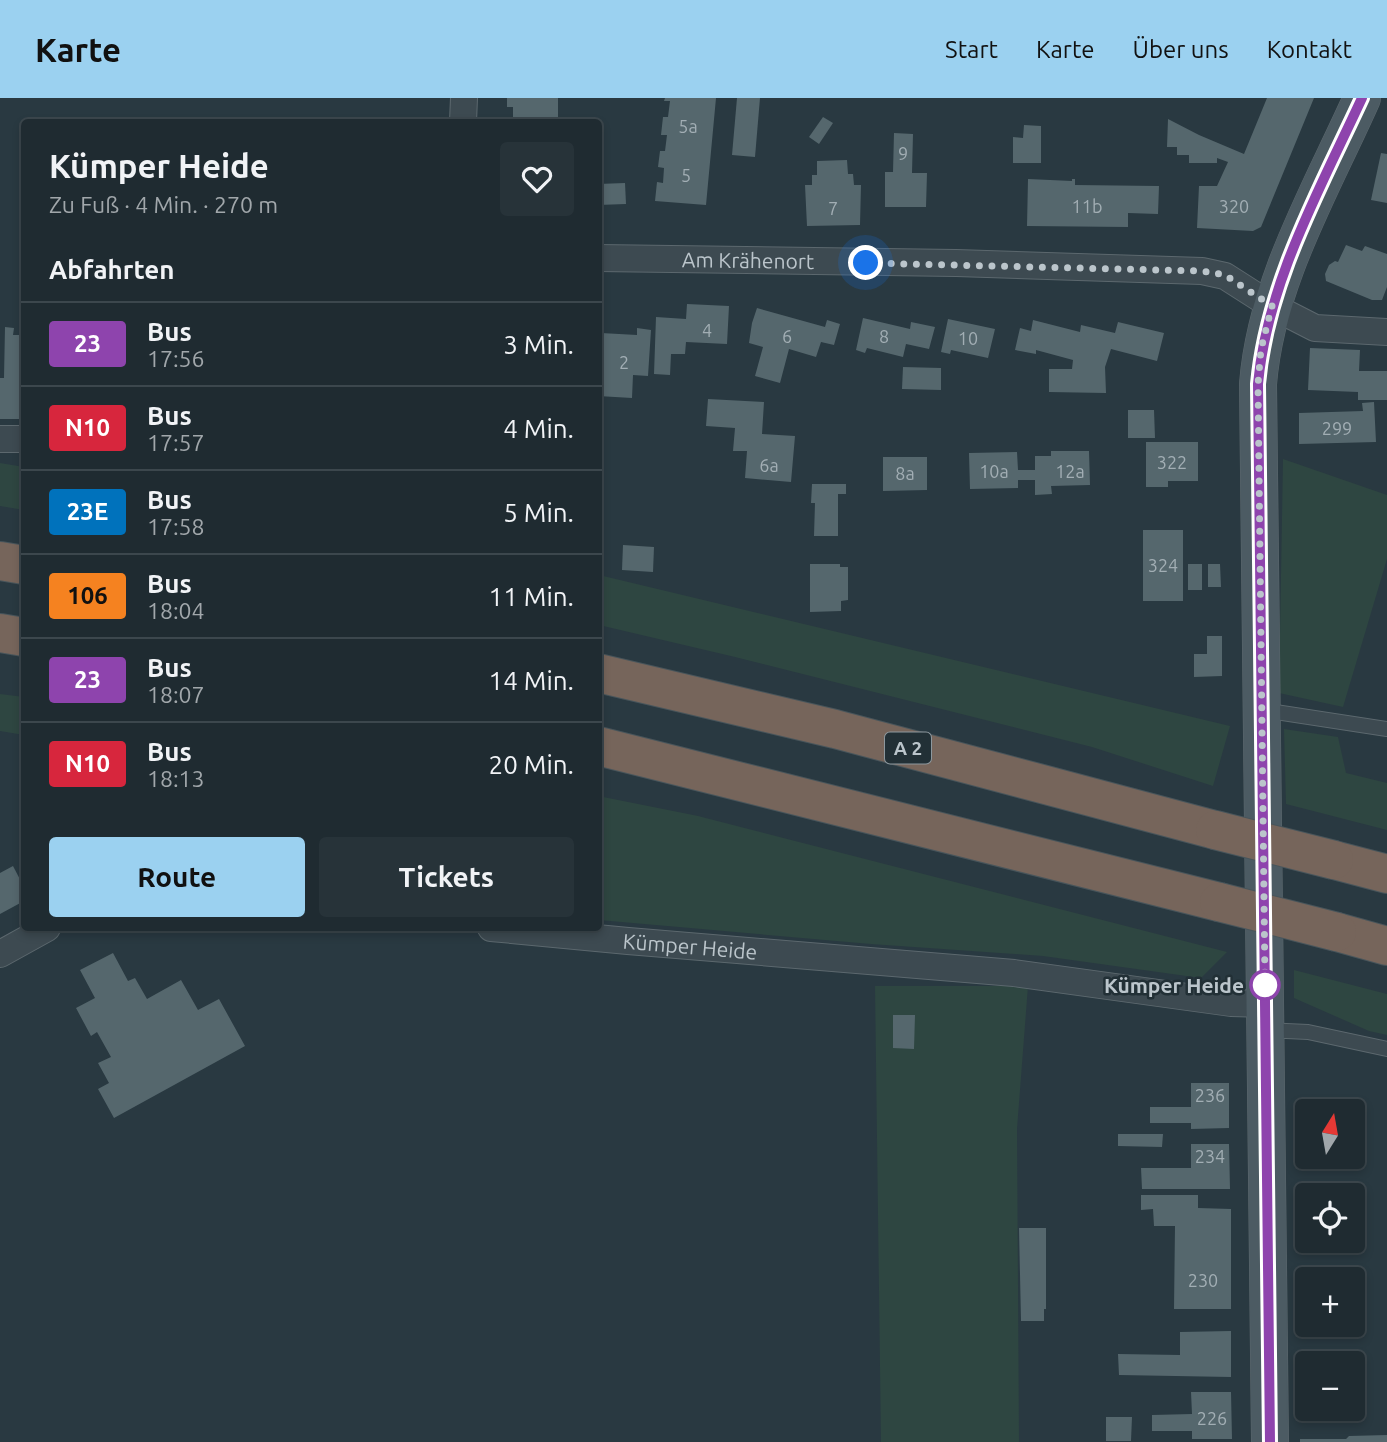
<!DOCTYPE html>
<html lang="de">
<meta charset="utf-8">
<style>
:root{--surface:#1f2b31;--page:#273339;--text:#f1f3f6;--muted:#a1a7ab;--line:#3c474d;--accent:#9bd1f0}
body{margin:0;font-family:Ubuntu,sans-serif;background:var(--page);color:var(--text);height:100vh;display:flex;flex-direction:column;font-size:26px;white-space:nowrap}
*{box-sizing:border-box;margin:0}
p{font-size:23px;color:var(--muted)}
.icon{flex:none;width:38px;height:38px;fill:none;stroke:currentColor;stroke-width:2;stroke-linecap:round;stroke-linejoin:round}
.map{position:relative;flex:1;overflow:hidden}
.details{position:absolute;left:21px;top:21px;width:581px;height:812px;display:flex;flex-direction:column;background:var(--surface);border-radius:7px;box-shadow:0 4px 10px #0003,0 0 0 2px var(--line)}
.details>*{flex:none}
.badge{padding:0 14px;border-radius:5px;font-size:24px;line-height:46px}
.needle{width:46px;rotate:11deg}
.fabs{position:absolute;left:1295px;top:1001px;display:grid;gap:14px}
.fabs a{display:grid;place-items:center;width:70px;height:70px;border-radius:7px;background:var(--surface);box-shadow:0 4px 10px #0003,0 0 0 2px var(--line);font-size:35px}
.you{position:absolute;width:35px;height:35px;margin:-18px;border:5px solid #fff;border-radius:50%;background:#1a73e8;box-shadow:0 0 0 10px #1a73e833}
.map>.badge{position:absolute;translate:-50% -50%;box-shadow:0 0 0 4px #fff}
h2{padding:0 28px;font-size:26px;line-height:63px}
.round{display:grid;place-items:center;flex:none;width:74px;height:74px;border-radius:7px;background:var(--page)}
.overview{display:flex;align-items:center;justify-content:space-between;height:119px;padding:0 28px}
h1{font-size:33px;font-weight:700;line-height:52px}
.primary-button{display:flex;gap:14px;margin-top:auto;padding:14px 28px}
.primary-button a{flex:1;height:80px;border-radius:7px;background:var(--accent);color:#111;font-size:28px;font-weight:700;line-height:80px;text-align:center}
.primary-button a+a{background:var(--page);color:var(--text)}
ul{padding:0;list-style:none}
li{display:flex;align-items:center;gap:21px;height:84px;padding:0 28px;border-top:2px solid var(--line)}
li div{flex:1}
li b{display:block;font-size:26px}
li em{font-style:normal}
li .badge{min-width:77px;font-weight:700;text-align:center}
header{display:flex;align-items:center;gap:42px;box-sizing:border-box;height:98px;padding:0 35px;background:var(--accent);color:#111}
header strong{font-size:33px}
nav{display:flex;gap:38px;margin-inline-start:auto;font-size:24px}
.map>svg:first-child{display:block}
</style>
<header>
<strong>Karte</strong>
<nav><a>Start</a><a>Karte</a><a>Über uns</a><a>Kontakt</a></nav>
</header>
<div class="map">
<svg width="1387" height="1344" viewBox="0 0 1387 1344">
<rect width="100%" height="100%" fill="#293941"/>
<!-- green -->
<g fill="#2e4641">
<path d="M1283,361L1387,397V461L1343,609L1279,595Z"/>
<path d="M0,365L24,369V412L0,408Z"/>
<path d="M599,477L1230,628L1213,688L1092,649L735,559L599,527Z"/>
<path d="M0,596L24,599V637L0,633Z"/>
<path d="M1284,631L1338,639L1346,675L1387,685V732L1286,706Z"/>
<path d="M598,698L698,718L1227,854L1201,880L1043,858L871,846L599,822Z"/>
<path d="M1294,872L1387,896V937L1369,933L1294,900Z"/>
<path d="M875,888H1028L1017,1031L1019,1344H881Z"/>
</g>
<!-- building -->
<g fill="#55676d">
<path d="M507,0H558V24H513V9H507Z"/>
<path d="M665,0H716L706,107L655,103L657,84L663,85L664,70L658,69L660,53H665L667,37H661L663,19H668L670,3H664Z"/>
<path d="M737,0H760L755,59L732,57Z"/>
<path d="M1267,0H1314L1261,129L1253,133L1197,130L1199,88H1217L1228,64L1217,60V65H1189V57H1177V49H1167L1168,21L1199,37L1244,56Z"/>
<path d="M823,19L833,25L819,46L809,39Z"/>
<path d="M1024,27L1041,28V65H1013V39L1023,40Z"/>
<path d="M894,35L913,36L912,75H927L926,109H885V74H893Z"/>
<path d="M1381,55L1387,56V105L1371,102Z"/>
<path d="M847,62L848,76H853L854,87H861L860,127L807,128L805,87H812V77H817V63Z"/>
<path d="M1028,81L1072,83V81H1075V87L1159,88L1158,116L1128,115V129L1027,128Z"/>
<path d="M625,85L626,106L598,107V86Z"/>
<path d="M1346,147L1362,153L1365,148L1387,156V189L1382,202H1372L1326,183L1325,176L1329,167L1335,163L1338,164Z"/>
<path d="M687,206L729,208L727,246L686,244L685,256H671L670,277L654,276L656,219L686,221Z"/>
<path d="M757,210L825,229L827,222L840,226L834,247L821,244L816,259L789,251L780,285L755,278L763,249L749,245L752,225Z"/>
<path d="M863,220L910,231L911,224L935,229L929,251L906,246L903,259L867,250L865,255L856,252Z"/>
<path d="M948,221L995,231L988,260L951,252L950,256L941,254Z"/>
<path d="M1033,222L1080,234L1081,227L1115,235L1118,224L1164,235L1157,263L1111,251L1105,269L1106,295L1049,294V271H1072L1073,262L1036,252V256L1015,252L1020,230L1031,233Z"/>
<path d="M5,229L14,230L13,237H22L21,280H24V321H0V280H4Z"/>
<path d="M637,230L651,232L648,278L633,277L632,300L598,298L601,235L637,237Z"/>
<path d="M1310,250L1360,252L1359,273H1387V302H1358V294L1308,292Z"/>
<path d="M903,269L941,270V292L902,291Z"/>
<path d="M708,301L764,304L762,336L795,338L791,384L745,380L747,353H733L735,330L706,328Z"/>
<path d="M1374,304L1376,344L1299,346V315L1363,313L1362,305Z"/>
<path d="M1128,312H1154L1155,340H1128Z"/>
<path d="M1146,344H1198V383H1168V389H1146Z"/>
<path d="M1051,353H1089L1090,387L1051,388L1052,396L1035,397V382H1018V390L970,391L969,355L1017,354L1018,372H1035V358H1051Z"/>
<path d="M883,359H927V392L883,393Z"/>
<path d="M812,386H846V396H838V438H814L815,405H811Z"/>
<rect x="1143" y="432" width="40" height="71"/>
<path d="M623,447L654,449L653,474L622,472Z"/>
<path d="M810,466H840V469H848V502L841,503V513L810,514Z"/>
<rect x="1188" y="466" width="14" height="26"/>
<path d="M1208,466H1220L1221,489H1208Z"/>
<path d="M1207,538H1222V578L1194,579V556H1207Z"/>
<path d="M13,768L24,789V803L0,816V775Z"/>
<path d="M113,855L128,883L135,880L147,901L181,882L198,912L219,901L245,948L114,1020L98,991L109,985L98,965L111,959L97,934L91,938L76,910L95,900L80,872Z"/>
<path d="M893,917H915L914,951L893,950Z"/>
<path d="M1191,985H1229V1030L1191,1031V1025H1150V1009H1191Z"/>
<path d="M1118,1036H1163L1162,1049L1118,1048Z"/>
<path d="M1191,1046H1229L1230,1091H1142L1141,1070H1191Z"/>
<path d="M1141,1097H1198V1110L1231,1111V1211H1174L1175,1128H1154L1153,1111L1141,1112Z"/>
<path d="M1019,1130H1046V1211H1044V1223H1021Z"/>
<path d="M1231,1233V1279L1119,1277L1118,1256L1180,1257V1234Z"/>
<path d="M1191,1294H1231L1232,1341H1192V1333H1152V1317L1192,1316Z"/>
<path d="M1106,1319H1132L1131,1343H1106Z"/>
<path d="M1387,1337V1344H1300V1341H1346L1349,1338Z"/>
</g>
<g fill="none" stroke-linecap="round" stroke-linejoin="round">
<defs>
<g id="lane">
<path d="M1263,612L1387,631"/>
<path d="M1266,932L1308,934L1387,951"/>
</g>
<g id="street">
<path d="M463,24L464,0"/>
<path id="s1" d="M598,160L956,165L1202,173L1225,178L1272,208L1315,230L1387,234"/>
<path d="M0,341H24"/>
<path id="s2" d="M491,830L628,843L1014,875L1231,905L1266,906"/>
<path d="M0,856L47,830"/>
</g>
<path id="secondary" d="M1270,1344L1258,286C1266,184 1321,92 1362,0"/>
<g id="highway">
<path d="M0,463L24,467"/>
<path d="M0,535L24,539"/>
<path d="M598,575L835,631L1215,732"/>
<path d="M598,648L1219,804"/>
<path d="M1334,762L1387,776"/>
<path d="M1337,834L1387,848"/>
</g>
</defs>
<!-- lane casing -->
<use href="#lane" stroke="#5c686e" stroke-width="16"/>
<!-- street casing -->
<use href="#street" stroke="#5c686e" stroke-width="28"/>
<!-- secondary casing -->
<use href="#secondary" stroke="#5c686e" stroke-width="38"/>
<!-- highway casing -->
<use href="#highway" stroke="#48555b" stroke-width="40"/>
<!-- lane -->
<use href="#lane" stroke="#3d4a51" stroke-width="14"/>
<!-- street -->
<use href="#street" stroke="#3d4a51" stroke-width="26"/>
<!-- secondary -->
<use href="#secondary" stroke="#4c5b63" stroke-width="37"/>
<!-- highway -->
<use href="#highway" stroke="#76655b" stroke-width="38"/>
<defs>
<g id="highway-bridge">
<path d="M1215,732L1334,762"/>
<path d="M1219,804L1337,834"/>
</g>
</defs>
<!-- highway-bridge casing -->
<use href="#highway-bridge" stroke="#48555b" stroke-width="40" stroke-linecap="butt"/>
<!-- highway-bridge -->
<use href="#highway-bridge" stroke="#76655b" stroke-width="38"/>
</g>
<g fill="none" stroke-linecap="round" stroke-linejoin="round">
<defs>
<path id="line" d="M1270,1344L1258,286C1267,185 1320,91 1362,0"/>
</defs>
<!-- line casing -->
<use href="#line" stroke="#fff" stroke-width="16"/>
<!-- line -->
<use href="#line" stroke="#8e44ad" stroke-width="10"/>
<!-- walk -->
<path stroke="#bbc5cb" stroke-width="7" stroke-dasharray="0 12.6" d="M866,165L1202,173L1225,177L1272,208L1261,251L1258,286L1265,887"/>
</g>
<!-- markers -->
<circle fill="#fff" stroke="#8e44ad" stroke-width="3.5" cx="1265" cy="887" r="14"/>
<g text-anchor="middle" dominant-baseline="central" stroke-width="5" stroke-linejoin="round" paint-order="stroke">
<!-- number labels -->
<g font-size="18" fill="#a2aeb4">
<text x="688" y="28">5a</text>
<text x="903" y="55">9</text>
<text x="686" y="77">5</text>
<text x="1087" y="108">11b</text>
<text x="1234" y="108">320</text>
<text x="833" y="110">7</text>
<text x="707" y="232">4</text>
<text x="787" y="238">6</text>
<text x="884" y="238">8</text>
<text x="968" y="240">10</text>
<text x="624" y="264">2</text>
<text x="1337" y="330">299</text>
<text x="1172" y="364">322</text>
<text x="769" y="367">6a</text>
<text x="994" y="373">10a</text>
<text x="1070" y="373">12a</text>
<text x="905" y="375">8a</text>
<text x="1163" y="467">324</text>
<text x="1210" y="997">236</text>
<text x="1210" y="1058">234</text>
<text x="1203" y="1182">230</text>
<text x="1212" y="1320">226</text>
</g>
<!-- shield labels -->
<rect fill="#223036" stroke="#8d989e" stroke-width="2" x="885" y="634.5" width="46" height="31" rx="5"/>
<g font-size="19" font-weight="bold" fill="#bbc5cb">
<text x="908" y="650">A 2</text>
</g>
<!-- street labels -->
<g font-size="21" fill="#bbc5cb" stroke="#223036">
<text stroke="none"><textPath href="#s1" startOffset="150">Am Krähenort</textPath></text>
<text stroke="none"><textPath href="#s2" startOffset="200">Kümper Heide</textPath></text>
</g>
<!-- stop labels -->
<g font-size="21" font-weight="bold" fill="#bbc5cb" stroke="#223036" text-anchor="end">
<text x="1244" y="887">Kümper Heide</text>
</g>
</g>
</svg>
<div class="fabs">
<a><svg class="needle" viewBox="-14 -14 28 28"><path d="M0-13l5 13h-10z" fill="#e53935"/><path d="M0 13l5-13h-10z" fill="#a1a7ab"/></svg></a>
<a><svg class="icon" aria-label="locate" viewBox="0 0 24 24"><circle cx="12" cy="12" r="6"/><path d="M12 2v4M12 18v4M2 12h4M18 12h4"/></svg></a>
<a>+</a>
<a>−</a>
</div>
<div class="you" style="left:866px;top:165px"></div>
<section class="details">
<div class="overview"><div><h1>Kümper Heide</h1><p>Zu Fuß · 4 Min. · 270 m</p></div><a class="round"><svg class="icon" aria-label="heart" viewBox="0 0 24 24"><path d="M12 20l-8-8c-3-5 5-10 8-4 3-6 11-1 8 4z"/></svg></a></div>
<h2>Abfahrten</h2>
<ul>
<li><span class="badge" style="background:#8e44ad;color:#fff">23</span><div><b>Bus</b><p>17:56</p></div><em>3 Min.</em></li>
<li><span class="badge" style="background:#d7263d;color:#fff">N10</span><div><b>Bus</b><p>17:57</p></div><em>4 Min.</em></li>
<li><span class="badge" style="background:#0072bc;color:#fff">23E</span><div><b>Bus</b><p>17:58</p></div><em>5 Min.</em></li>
<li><span class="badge" style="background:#f58220;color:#111">106</span><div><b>Bus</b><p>18:04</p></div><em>11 Min.</em></li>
<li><span class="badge" style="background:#8e44ad;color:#fff">23</span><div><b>Bus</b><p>18:07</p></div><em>14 Min.</em></li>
<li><span class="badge" style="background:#d7263d;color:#fff">N10</span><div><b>Bus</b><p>18:13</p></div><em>20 Min.</em></li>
</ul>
<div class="primary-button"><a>Route</a><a>Tickets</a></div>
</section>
</div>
